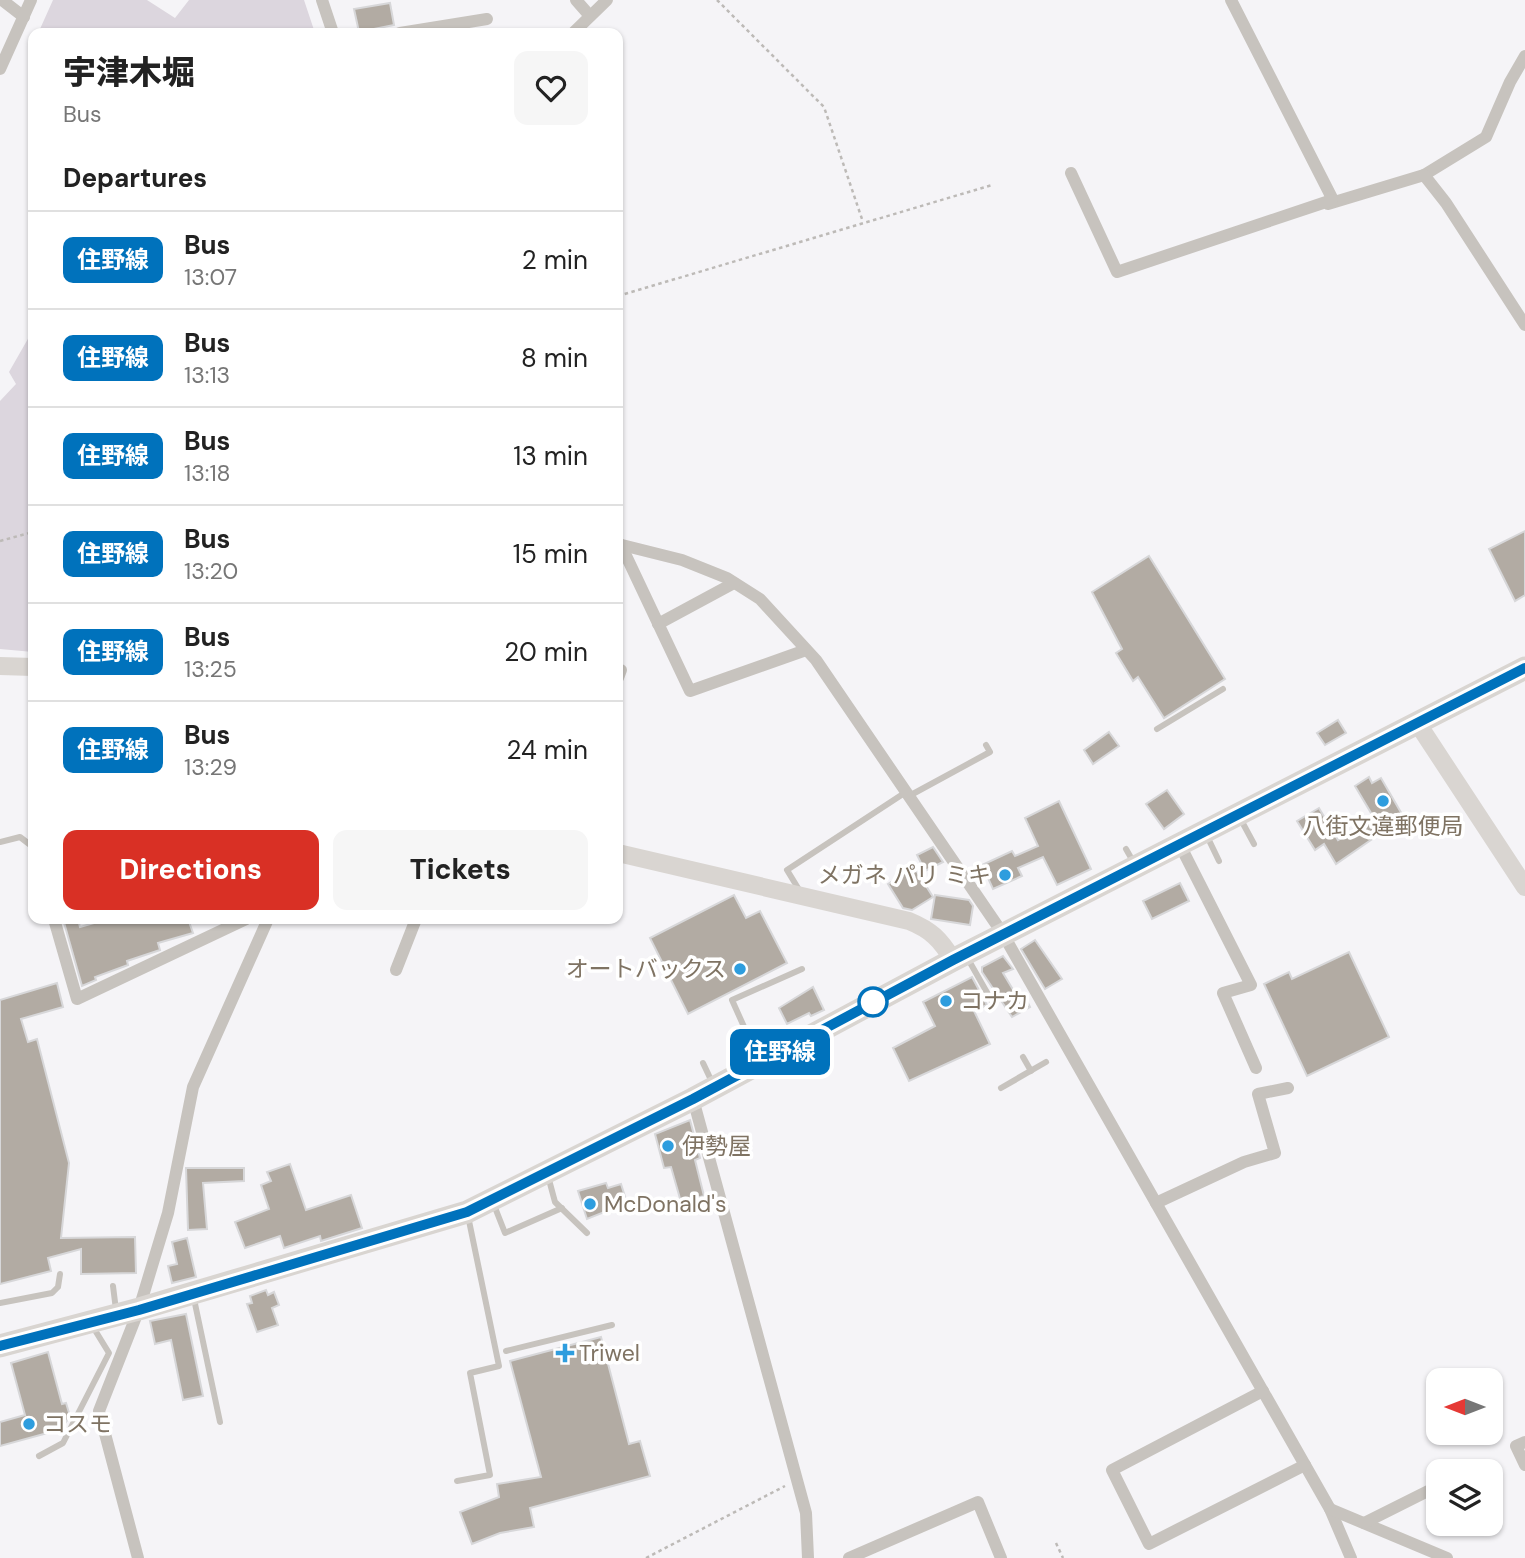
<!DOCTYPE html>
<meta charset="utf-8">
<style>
:root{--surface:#fff;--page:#f6f6f6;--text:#222;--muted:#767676;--line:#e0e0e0;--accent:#d93025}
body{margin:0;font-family:"DM Sans","Noto Sans JP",sans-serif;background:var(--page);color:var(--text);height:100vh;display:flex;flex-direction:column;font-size:26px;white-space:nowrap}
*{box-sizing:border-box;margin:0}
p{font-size:23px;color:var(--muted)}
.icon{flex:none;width:38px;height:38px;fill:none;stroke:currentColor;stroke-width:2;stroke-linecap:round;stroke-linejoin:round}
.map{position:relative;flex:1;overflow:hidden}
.details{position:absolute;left:28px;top:28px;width:595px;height:896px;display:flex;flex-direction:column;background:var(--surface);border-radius:14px;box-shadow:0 2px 5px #0004}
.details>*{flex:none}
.badge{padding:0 14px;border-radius:10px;font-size:24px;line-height:46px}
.needle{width:46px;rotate:270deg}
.fabs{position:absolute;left:1426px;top:1368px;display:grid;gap:14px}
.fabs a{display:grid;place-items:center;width:77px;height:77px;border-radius:14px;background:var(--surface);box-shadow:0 2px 5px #0004;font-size:35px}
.map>.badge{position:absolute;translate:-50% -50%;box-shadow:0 0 0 4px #fff}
h2{padding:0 35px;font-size:26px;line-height:63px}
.round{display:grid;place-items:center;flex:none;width:74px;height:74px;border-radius:14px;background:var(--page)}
.head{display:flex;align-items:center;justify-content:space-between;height:119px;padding:0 35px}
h1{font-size:33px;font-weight:800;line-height:52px}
.action{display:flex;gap:14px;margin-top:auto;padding:14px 35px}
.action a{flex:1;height:80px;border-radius:14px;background:var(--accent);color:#fff;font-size:28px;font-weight:800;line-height:80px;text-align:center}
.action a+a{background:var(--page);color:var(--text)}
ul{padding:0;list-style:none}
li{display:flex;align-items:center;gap:21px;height:98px;padding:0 35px;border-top:2px solid var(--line)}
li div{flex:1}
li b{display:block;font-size:26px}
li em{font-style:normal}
li .badge{min-width:77px;font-weight:700;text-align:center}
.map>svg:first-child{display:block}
</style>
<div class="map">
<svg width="1525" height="1558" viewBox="0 0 1525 1558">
<rect width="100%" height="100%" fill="#f5f4f7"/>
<!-- green -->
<g fill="#dcd6de">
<path d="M53,0H147L175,18L189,0H304L315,33H43L40,29Z"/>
<path d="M33,330V652L0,649V401L16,384L9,372Z"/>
</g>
<!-- building -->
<g fill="#b2aba3" stroke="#d7d7d9" stroke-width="2">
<path d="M390,3L394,25L359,32L354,9Z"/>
<path d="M1525,531V595L1515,601L1489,549Z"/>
<path d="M1149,556L1225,679L1164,718L1138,677L1133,681L1116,653L1122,649L1092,592Z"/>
<path d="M1338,720L1346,733L1325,745L1317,733Z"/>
<path d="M1109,732L1119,746L1093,764L1084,750Z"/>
<path d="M1369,777L1372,783L1381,778L1403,816L1379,830L1381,833L1336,864L1324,844L1315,850L1297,821L1319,808L1338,840L1374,818L1355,786Z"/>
<path d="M1167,790L1184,814L1164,829L1146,804Z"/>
<path d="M1059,801L1091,869L1057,885L1043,857L1018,868L1022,876L993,889L982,865L1012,851L1015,856L1038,846L1025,818Z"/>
<path d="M933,847L943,862L925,871L917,855Z"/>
<path d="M914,867L933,897L912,910L903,908L888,884Z"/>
<path d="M1180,883L1189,901L1152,919L1143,901Z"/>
<path d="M734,895L746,918L760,911L787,963L688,1014L650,938Z"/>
<path d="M935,895L969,900L973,906L970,925L931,919Z"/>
<path d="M63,919H78L80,927L108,919H188L193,933L158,943L160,950L127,961L128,965L95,977L96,980L82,986Z"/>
<path d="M1035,940L1062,979L1045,989L1021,949Z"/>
<path d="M1349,952L1389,1037L1307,1076L1264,984L1289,972L1292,979Z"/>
<path d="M1003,956L1013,969L1003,973L1018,998L1024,995L1030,1007L1012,1017L982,972V967Z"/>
<path d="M972,977L987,1005L974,1011L990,1044L909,1081L893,1048L935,1026L923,1002Z"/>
<path d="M57,983L63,1007L21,1019L28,1042L37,1039L69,1163L61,1238L135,1237L136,1273L81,1274V1249L48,1258L51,1271L0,1284V1000Z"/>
<path d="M813,987L824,1010L811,1016L809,1013L787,1024L779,1008Z"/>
<path d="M690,1120L700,1158L695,1160L704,1196L681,1202L671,1167L664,1168L655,1134Z"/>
<path d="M290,1164L306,1210L351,1195L362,1228L321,1241L320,1236L284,1248L280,1236L245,1248L235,1222L269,1209L261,1185L271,1181L267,1172Z"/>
<path d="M186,1168H244V1181L203,1183L207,1229L188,1230Z"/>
<path d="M606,1183L608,1188L621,1184L627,1203L587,1219L578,1191Z"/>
<path d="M187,1238L196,1277L172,1283L168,1266L177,1264L172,1242Z"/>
<path d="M266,1290L268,1295L274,1292L279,1305L272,1308L278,1325L257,1332L247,1304L252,1303L250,1296Z"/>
<path d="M186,1314L203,1396L183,1400L171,1340L155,1344L150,1321Z"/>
<path d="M601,1337L629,1444L640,1441L650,1476L530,1508L534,1527L500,1533L472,1544L460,1512L499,1497L497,1484L541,1477L510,1361Z"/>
<path d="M48,1352L62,1404L66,1403L70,1416L64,1425L50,1429L51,1432L0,1446V1422L25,1415L11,1363Z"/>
</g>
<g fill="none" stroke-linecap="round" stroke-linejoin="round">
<!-- path -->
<g stroke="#bdbab7" stroke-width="2.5" stroke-dasharray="3.5 3.5" stroke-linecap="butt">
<path d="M717,0L824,107L863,222"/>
<path d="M618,296L992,185"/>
<path d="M0,541L33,532"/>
<path d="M1056,1543L1063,1558"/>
<path d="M646,1558L785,1486"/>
</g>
<!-- lane -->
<g stroke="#c7c3be" stroke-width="6">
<path d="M1157,729L1223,689"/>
<path d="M909,796L990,752L986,745"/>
<path d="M1240,818L1254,844"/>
<path d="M1206,834L1219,861"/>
<path d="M0,842L20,837L33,847"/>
<path d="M1126,849L1134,863"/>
<path d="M801,893L787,870L906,792"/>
<path d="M968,959L993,1003"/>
<path d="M745,1029L732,1000L802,969"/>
<path d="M1023,1057L1031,1071"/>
<path d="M703,1063L712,1082"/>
<path d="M1001,1088L1046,1062"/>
<path d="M548,1176L555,1202L587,1233"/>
<path d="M494,1205L505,1233L562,1208"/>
<path d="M113,1286L116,1310"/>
<path d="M194,1299L220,1422"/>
<path d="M0,1303L52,1293L58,1287L60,1274"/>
<path d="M506,1351L612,1325"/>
<path d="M39,1456L63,1443L109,1353L93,1327"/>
<path d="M457,1481L490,1475L470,1373L499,1366L468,1216"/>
</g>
<!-- street -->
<g stroke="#c7c3be" stroke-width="12">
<path d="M2,0L24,17"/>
<path d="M322,0L333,33"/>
<path d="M576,0L590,16"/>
<path d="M1231,0L1333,200L1328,204L1424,175L1486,137L1510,82L1525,56"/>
<path d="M400,33L487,19"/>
<path d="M573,33L607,0"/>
<path d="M0,69L31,0"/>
<path d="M1071,173L1117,272L1332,200"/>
<path d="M1424,175L1446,203L1525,325"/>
<path d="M618,544L682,560L727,578L760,599L816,660L1003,934L1330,1509L1351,1558"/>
<path d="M621,545L690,691L806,650"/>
<path d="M658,624L734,583"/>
<path d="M618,678L621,670"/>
<path d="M1180,845L1251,985L1223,993L1256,1068"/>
<path d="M54,919L77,999L246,919"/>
<path d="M396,970L416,919"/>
<path d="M693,1099L806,1513L808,1558"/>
<path d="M1156,1203L1244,1162L1275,1153L1258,1094L1288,1088"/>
<path d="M1263,1391L1112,1470L1149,1544L1305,1465"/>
<path d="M1525,1442L1516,1446L1525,1465"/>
<path d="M1330,1509L1447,1558"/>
<path d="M1364,1523L1436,1487"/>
<path d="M138,1558L99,1411L139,1309L168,1213L193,1087L268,919"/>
<path d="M849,1558L978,1502L1001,1558"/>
</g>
<!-- secondary -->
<g stroke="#d9d5d1" stroke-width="18">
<path d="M0,666L33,667"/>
<path d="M1418,724L1525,887"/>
<path d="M618,853L909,921C931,930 940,939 953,960"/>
</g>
<!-- highway -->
<path stroke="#d9d5d1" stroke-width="23" d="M0,1346L139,1309L467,1212L693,1099L953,960L1525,668"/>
</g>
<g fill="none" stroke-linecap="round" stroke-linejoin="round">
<defs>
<path id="line" d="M0,1346L139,1310L467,1212L693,1099L953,960L1525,668"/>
</defs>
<!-- line casing -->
<use href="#line" stroke="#fff" stroke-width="16"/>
<!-- line -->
<use href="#line" stroke="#0072bc" stroke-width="10"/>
</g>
<!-- markers -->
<g fill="#2e9dde" stroke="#fff" stroke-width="2.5">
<circle cx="1383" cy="801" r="7"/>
<circle cx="1005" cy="875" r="7"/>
<circle cx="740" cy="969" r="7"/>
<circle cx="946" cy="1001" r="7"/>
<circle cx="668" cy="1146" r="7"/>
<circle cx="590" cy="1204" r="7"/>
<path d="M561.5 1342.5h7v7h7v7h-7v7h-7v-7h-7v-7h7z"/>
<circle cx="29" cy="1424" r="7"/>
</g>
<circle fill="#fff" stroke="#0072bc" stroke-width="3.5" cx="873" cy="1002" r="14"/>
<g text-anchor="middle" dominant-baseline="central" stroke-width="7" stroke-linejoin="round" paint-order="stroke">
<!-- poi labels -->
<g font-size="23" fill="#7f7363" stroke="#fff" text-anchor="start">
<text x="1383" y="826" text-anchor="middle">八街文違郵便局</text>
<text x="991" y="875" text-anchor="end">メガネ パリ ミキ</text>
<text x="726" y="969" text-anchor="end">オートバックス</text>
<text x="960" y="1001">コナカ</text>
<text x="682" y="1146">伊勢屋</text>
<text x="604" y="1204">McDonald's</text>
<text x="579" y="1353">Triwel</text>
<text x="43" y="1424">コスモ</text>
</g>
</g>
</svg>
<div class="fabs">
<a><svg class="needle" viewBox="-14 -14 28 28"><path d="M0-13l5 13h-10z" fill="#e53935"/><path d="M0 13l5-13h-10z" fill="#767676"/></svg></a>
<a><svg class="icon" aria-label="layers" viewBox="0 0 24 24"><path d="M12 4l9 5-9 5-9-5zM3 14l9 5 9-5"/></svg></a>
</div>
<b class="badge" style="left:780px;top:1052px;background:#0072bc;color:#fff">住野線</b>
<section class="details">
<div class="head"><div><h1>宇津木堀</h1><p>Bus</p></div><a class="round"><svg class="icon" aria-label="heart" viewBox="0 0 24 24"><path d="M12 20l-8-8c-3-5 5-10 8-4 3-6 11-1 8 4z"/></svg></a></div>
<h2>Departures</h2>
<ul>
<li><span class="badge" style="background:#0072bc;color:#fff">住野線</span><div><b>Bus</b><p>13:07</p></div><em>2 min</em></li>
<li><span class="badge" style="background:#0072bc;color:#fff">住野線</span><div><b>Bus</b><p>13:13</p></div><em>8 min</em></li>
<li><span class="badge" style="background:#0072bc;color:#fff">住野線</span><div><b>Bus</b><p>13:18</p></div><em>13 min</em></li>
<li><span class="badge" style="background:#0072bc;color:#fff">住野線</span><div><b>Bus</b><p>13:20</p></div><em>15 min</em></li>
<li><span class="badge" style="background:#0072bc;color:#fff">住野線</span><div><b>Bus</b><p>13:25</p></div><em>20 min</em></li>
<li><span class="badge" style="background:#0072bc;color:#fff">住野線</span><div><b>Bus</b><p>13:29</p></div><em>24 min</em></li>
</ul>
<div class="action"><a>Directions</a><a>Tickets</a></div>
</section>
</div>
